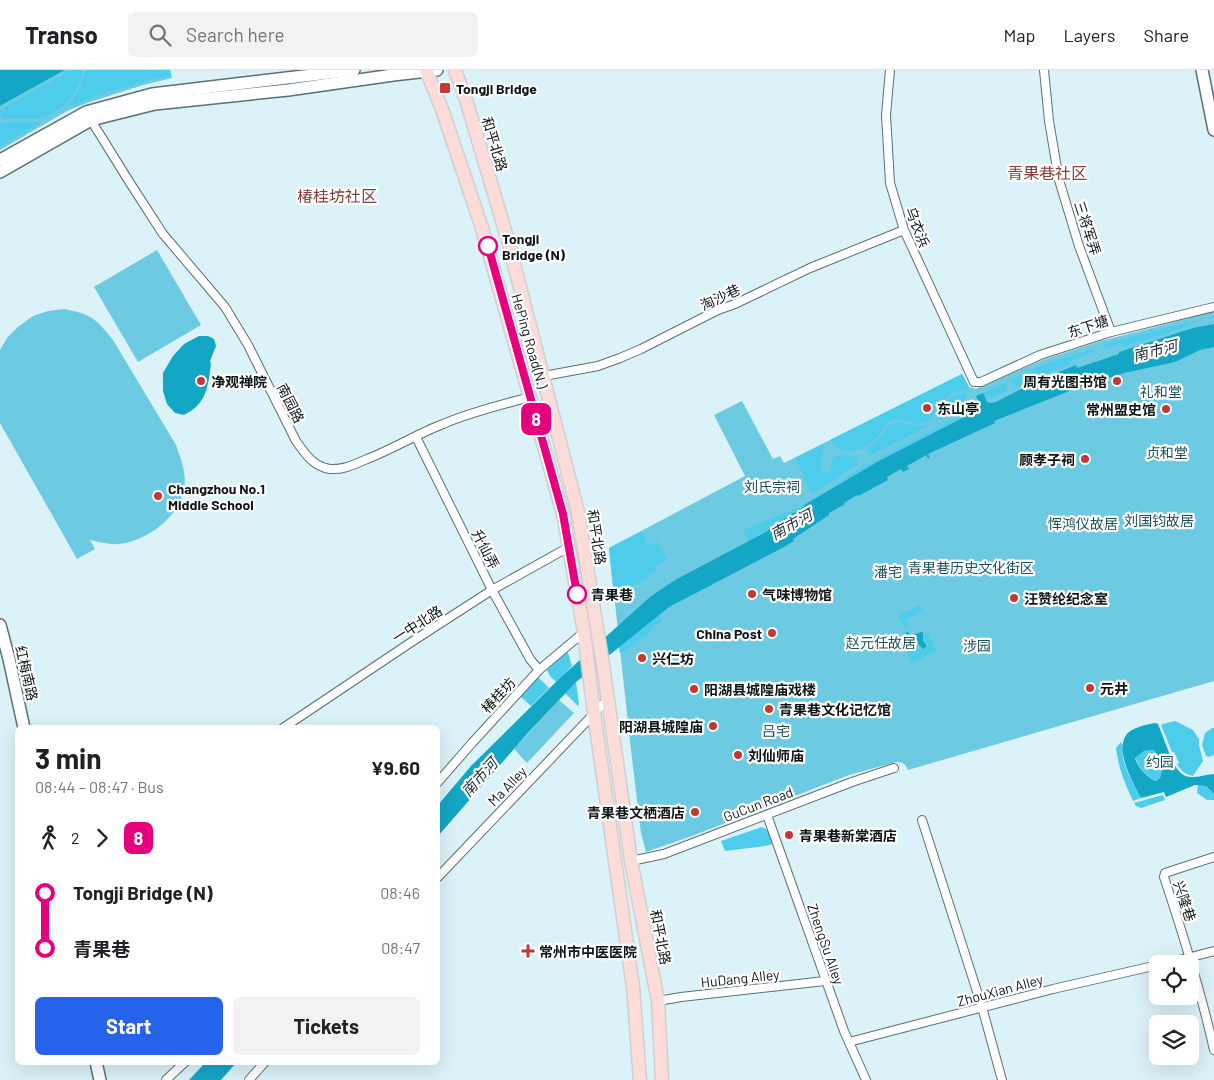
<!DOCTYPE html>
<meta charset="utf-8">
<style>
:root{--surface:#fff;--page:#f2f2f2;--text:#202124;--muted:#757577;--line:#e0e0e0;--accent:#2563eb}
body{margin:0;font-family:Barlow,"Noto Sans SC",sans-serif;background:var(--page);color:var(--text);height:100vh;display:flex;flex-direction:column;font-size:19px;white-space:nowrap}
*{box-sizing:border-box;margin:0}
p{font-size:16px;color:var(--muted)}
.icon{flex:none;width:28px;height:28px;fill:none;stroke:currentColor;stroke-width:2;stroke-linecap:round;stroke-linejoin:round}
.map{position:relative;flex:1;overflow:hidden}
.panel{position:absolute;left:15px;top:655px;width:425px;height:340px;display:flex;flex-direction:column;background:var(--surface);border-radius:8px;box-shadow:0 5px 20px #0002}
.panel>*{flex:none}
.badge{padding:0 10px;border-radius:8px;font-size:18px;line-height:32px}
.fabs{position:absolute;left:1149px;top:885px;display:grid;gap:10px}
.fabs a{display:grid;place-items:center;width:50px;height:50px;border-radius:8px;background:var(--surface);box-shadow:0 5px 20px #0002;font-size:25px}
.map>.badge{position:absolute;translate:-50% -50%;box-shadow:0 0 0 2px #fff}
.legs{display:flex;align-items:center;gap:8px;height:55px;padding:0 20px;font-size:16px}
.legs p{margin-inline-start:auto}
.summary{display:flex;align-items:center;justify-content:space-between;height:85px;padding:0 20px}
h1{font-size:28px;font-weight:700;line-height:38px}
.primary-button{display:flex;gap:10px;margin-top:auto;padding:10px 20px}
.primary-button a{flex:1;height:58px;border-radius:8px;background:var(--accent);color:#fff;font-size:20px;font-weight:700;line-height:58px;text-align:center}
.primary-button a+a{background:var(--page);color:var(--text)}
ul{padding:0 20px;list-style:none}
li{display:flex;align-items:center;gap:18px;height:55px;font-size:19px}
li i{display:grid;place-items:center;width:8px;height:100%;margin:0 6px;background:currentColor}
li i::after{content:'';width:12px;height:12px;margin:-6px;border:4px solid;border-radius:50%;background:var(--surface)}
li p{margin-inline-start:auto}
li:first-child i{background:linear-gradient(#0000 50%,currentColor 0)}
li:last-child i{background:linear-gradient(currentColor 50%,#0000 0)}
header{display:flex;align-items:center;gap:30px;box-sizing:border-box;height:70px;padding:0 25px;background:var(--surface);border-bottom:1px solid var(--line)}
header strong{font-size:24px}
nav{display:flex;gap:28px;margin-inline-start:auto;font-size:18px}
.search{width:350px;height:45px;background:var(--page);display:flex;align-items:center;gap:12px;box-sizing:border-box;padding:0 18px;border-radius:8px;color:var(--muted);font-size:19px}
.map>svg:first-child{display:block}
</style>
<header>
<strong>Transo</strong>
<div class="search"><svg class="icon" aria-label="search" viewBox="0 0 24 24"><circle cx="10" cy="10" r="6"/><path d="M15 15l6 6"/></svg>Search here</div>
<nav><a>Map</a><a>Layers</a><a>Share</a></nav>
</header>
<div class="map">
<svg width="1214" height="1010" viewBox="0 0 1214 1010">
<rect width="100%" height="100%" fill="#dbf2f8"/>
<!-- green -->
<g fill="#6ccae3">
<path d="M65,0H170L172,8L143,15L87,33L69,40L0,80V36Z"/>
<path d="M157,180L201,255L138,292L94,217Z"/>
<path d="M64,239C92,244 96,249 113,270L176,375C181,389 187,404 184,419C178,448 148,470 120,474C110,475 100,472 90,470L95,479L77,489L0,353V280L7,268L19,256L33,246L48,241Z"/>
<path d="M1214,242V611L908,700C905,693 903,692 896,692L849,705L692,766L646,782L641,763L631,680L609,478L745,406L714,345L742,331L773,389L780,386L784,393L962,304L969,317L976,319L1040,291L1101,271Z"/>
<path d="M559,630L574,643L527,693L514,679Z"/>
</g>
<!-- forest -->
<g fill="#4ecceb">
<path d="M71,0H82L81,8L74,24L64,36L49,45L38,49H3L1,47L0,40Z"/>
<path d="M86,0H170L171,5C136,13 102,23 69,37L68,36C77,25 83,14 86,0Z"/>
<path d="M7,52H38V54L0,76V53Z"/>
<path d="M1190,252L1191,255L1122,277L1121,273L1104,279L1102,275L1120,270Z"/>
<path d="M1093,279L1094,282L1069,291V294L1032,309L1016,317L1014,316L1011,310L1043,295Z"/>
<path d="M962,304L969,317L968,321C955,320 947,324 941,334L928,333L922,336L925,343L932,339L930,337H939C934,350 926,355 912,353C905,351 900,347 893,350C885,353 882,361 877,367C862,382 846,388 830,370Z"/>
<path d="M1005,313L1008,318L1007,321L991,328L990,325L985,327L983,323Z"/>
<path d="M959,324H967L961,339L936,352L935,350C945,339 942,330 959,324Z"/>
<path d="M980,335L978,340L879,391L823,424L855,402L875,390Z"/>
<path d="M899,352C909,355 917,357 928,354L929,356L871,385L868,384L866,380L880,368L890,355Z"/>
<path d="M823,374C824,381 820,396 821,399C822,400 823,401 824,402H828L831,400C832,378 840,388 855,386L858,393L812,424L795,388Z"/>
<path d="M804,435L805,437C785,447 768,461 748,471L743,460Z"/>
<path d="M642,461L647,476L657,471L667,490L655,496L657,500L614,528L609,478Z"/>
<path d="M920,535L923,541L919,543V544L906,549L908,557L905,558C903,553 900,550 898,545Z"/>
<path d="M660,544L662,547L660,549L662,552L654,555L647,566L637,571L638,574L620,583L619,577Z"/>
<path d="M928,562L929,567L932,570L934,577H937L938,580L911,593L906,583L911,581L910,578L915,575L921,579L926,578L927,575C925,569 922,566 928,562Z"/>
<path d="M566,583H568L572,596L556,612L550,606L547,600Z"/>
<path d="M537,606L549,618L531,636L519,625Z"/>
<path d="M576,612L579,634L578,636L565,623Z"/>
<path d="M1175,651L1193,660L1199,669V675L1203,691L1193,706C1185,704 1181,701 1177,694L1179,693L1174,682H1172L1161,655L1163,654Z"/>
<path d="M1212,658H1214V685L1209,687L1206,686L1202,675L1205,663Z"/>
<path d="M1121,672C1124,677 1122,682 1123,688C1126,702 1134,715 1141,728L1133,731C1124,711 1119,700 1116,678Z"/>
<path d="M1153,680C1162,687 1163,699 1160,708L1156,711C1148,709 1137,695 1135,687L1144,681Z"/>
<path d="M1198,715L1206,716L1214,724V730H1207L1197,723Z"/>
<path d="M1163,725L1165,730L1141,738L1136,736L1134,733Z"/>
<path d="M762,757C770,761 771,765 773,774L765,776L725,781L721,771Z"/>
</g>
<!-- water -->
<g fill="#14a6c5" fill-rule="evenodd">
<path d="M0,0H65L0,36Z"/>
<path d="M1214,254V277L1200,280L1175,292L1124,303L1096,312V311L1087,314L994,351L995,353L928,384L930,388H928L926,385L907,396L909,399L903,402L901,399L887,407L888,410L858,426L857,425L844,433L845,434L829,443V445L793,469L794,471L782,478L669,537L576,612L527,664L438,766V735L471,696L561,607L650,527L675,510L764,463L790,445L804,437V435L879,391L978,340L980,335L976,326L983,323L987,332L991,333L996,332L1035,312L1076,295L1077,298L1119,284V282L1193,258Z"/>
<path d="M199,266H208L214,269L216,276L210,291L211,294C208,316 207,334 184,345L175,343L167,334L163,321V303L173,286L184,274Z"/>
<path d="M906,562H908L910,566L922,562H923V570L926,575V577L923,579L917,573L911,575Z"/>
<path d="M1155,653L1158,654L1170,685H1169C1174,695 1181,709 1194,707C1201,707 1207,704 1214,704V724L1206,716L1195,715L1166,727L1164,722L1141,728C1133,713 1112,677 1129,662C1135,657 1148,654 1155,653ZM1153,680C1162,687 1163,699 1160,708L1156,711C1148,709 1137,696 1135,688L1144,681Z"/>
<path d="M205,993V992L236,993L221,1010H189Z"/>
</g>
<g fill="none" stroke-linecap="round" stroke-linejoin="round">
<defs>
<g id="street">
<path d="M890,0L886,45L890,113L904,160L974,312H981L1040,285L1111,262L1214,237"/>
<path d="M1044,0L1049,51L1059,110L1079,176L1111,262"/>
<path d="M89,47L130,113L163,164L225,237L248,275L296,371C305,384 314,397 330,399C344,400 355,394 367,389C393,379 417,364 443,354C471,342 501,335 530,327"/>
<path d="M544,306L598,296L620,288L641,279L718,240L735,234L810,198L904,160"/>
<path d="M416,367L492,520L530,589L539,600"/>
<path d="M283,658L413,571L492,520L569,477"/>
<path d="M438,712L472,673L539,600L584,562"/>
<path d="M767,745L844,961L866,1010"/>
<path d="M922,750L982,937L1002,1010"/>
<path d="M1214,787L1165,803L1164,807C1183,864 1201,921 1214,980"/>
<path d="M631,791L664,784L852,712L894,698"/>
<path d="M438,807L607,630"/>
<path d="M1164,894L1214,881"/>
<path d="M658,931L681,927L825,911"/>
<path d="M849,972L1053,919L1158,895"/>
<path d="M166,1010L185,992"/>
<path d="M249,1010L265,992"/>
</g>
<g id="secondary">
<path d="M1202,0L1214,60"/>
<path d="M0,90L86,42L152,24L354,0"/>
<path d="M0,102L91,50L155,34L288,20L393,5L437,0"/>
<path d="M0,555L9,589L24,658"/>
<path d="M96,992L100,1010"/>
</g>
<g id="primary">
<path d="M426,0L443,42L482,158L563,444L584,562L594,643L633,917L640,1010"/>
<path d="M455,0L467,33L507,167L578,442L603,595L631,791L658,931L662,1010"/>
</g>
</defs>
<!-- street casing -->
<use href="#street" stroke="#5b6f75" stroke-width="10"/>
<!-- secondary casing -->
<use href="#secondary" stroke="#5b6f75" stroke-width="14"/>
<!-- primary casing -->
<use href="#primary" stroke="#cfd0d1" stroke-width="15"/>
<!-- street -->
<use href="#street" stroke="#fff" stroke-width="8"/>
<!-- secondary -->
<use href="#secondary" stroke="#fff" stroke-width="11"/>
<!-- primary -->
<use href="#primary" stroke="#fbdcd8" stroke-width="12"/>
</g>
<g fill="none" stroke-linecap="round" stroke-linejoin="round">
<defs>
<path id="line-1" d="M488,176L563,444L577,524"/>
</defs>
<!-- line-1 casing -->
<use href="#line-1" stroke="#fff" stroke-width="11"/>
<!-- line-1 -->
<use href="#line-1" stroke="#e6007e" stroke-width="8"/>
</g>
<!-- markers -->
<g fill="#c53733" stroke="#fff" stroke-width="2">
<rect x="439" y="12" width="12" height="12" rx="2.5"/>
<circle cx="201" cy="311" r="5"/>
<circle cx="1117" cy="311" r="5"/>
<circle cx="927" cy="338" r="5"/>
<circle cx="1166" cy="339" r="5"/>
<circle cx="1085" cy="389" r="5"/>
<circle cx="158" cy="426" r="5"/>
<circle cx="752" cy="524" r="5"/>
<circle cx="1014" cy="528" r="5"/>
<circle cx="772" cy="563" r="5"/>
<circle cx="642" cy="588" r="5"/>
<circle cx="1090" cy="618" r="5"/>
<circle cx="694" cy="619" r="5"/>
<circle cx="769" cy="639" r="5"/>
<circle cx="713" cy="656" r="5"/>
<circle cx="738" cy="685" r="5"/>
<circle cx="695" cy="742" r="5"/>
<circle cx="789" cy="765" r="5"/>
<path d="M525.5 873.5h5v5h5v5h-5v5h-5v-5h-5v-5h5z"/>
</g>
<g fill="#fff" stroke="#e6007e" stroke-width="2.5">
<circle cx="488" cy="176" r="9"/>
<circle cx="577" cy="524" r="9"/>
</g>
<g text-anchor="middle" dominant-baseline="central" stroke-width="4.5" stroke-linejoin="round" paint-order="stroke">
<!-- poi labels -->
<g font-size="14" font-weight="bold" fill="#0d1517" stroke="#fff" text-anchor="start">
<text x="456" y="18">Tongji Bridge</text>
<text x="211" y="311">净观禅院</text>
<text x="1107" y="311" text-anchor="end">周有光图书馆</text>
<text x="937" y="338">东山亭</text>
<text x="1156" y="339" text-anchor="end">常州盟史馆</text>
<text x="1075" y="389" text-anchor="end">顾孝子祠</text>
<text x="168" y="418">Changzhou No.1<tspan x="168" dy="16">Middle School</tspan></text>
<text x="762" y="524">气味博物馆</text>
<text x="1024" y="528">汪赞纶纪念室</text>
<text x="762" y="563" text-anchor="end">China Post</text>
<text x="652" y="588">兴仁坊</text>
<text x="1100" y="618">元井</text>
<text x="704" y="619">阳湖县城隍庙戏楼</text>
<text x="779" y="639">青果巷文化记忆馆</text>
<text x="703" y="656" text-anchor="end">阳湖县城隍庙</text>
<text x="748" y="685">刘仙师庙</text>
<text x="685" y="742" text-anchor="end">青果巷文栖酒店</text>
<text x="799" y="765">青果巷新棠酒店</text>
<text x="539" y="881">常州市中医医院</text>
</g>
<!-- street labels -->
<g font-size="14" fill="#0d1517" stroke="#fff">
<text transform="translate(495 74) rotate(73)">和平北路</text>
<text transform="translate(918 157) rotate(69)">乌衣浜</text>
<text transform="translate(1088 158) rotate(72)">三将军弄</text>
<text transform="translate(720 227) rotate(-25)">淘沙巷</text>
<text transform="translate(1088 256) rotate(-18)">东下塘</text>
<text transform="translate(530 271) rotate(74)">HePing Road(N.)</text>
<text transform="translate(291 333) rotate(63)">南园路</text>
<text transform="translate(597 467) rotate(81)">和平北路</text>
<text transform="translate(486 479) rotate(63)">升仙弄</text>
<text transform="translate(417 554) rotate(-33)">一中北路</text>
<text transform="translate(27 603) rotate(77)">红梅南路</text>
<text transform="translate(498 625) rotate(-47)">椿桂坊</text>
<text transform="translate(507 716) rotate(-46)">Ma Alley</text>
<text transform="translate(758 734) rotate(-21)">GuCun Road</text>
<text transform="translate(1185 831) rotate(72)">兴隆巷</text>
<text transform="translate(661 867) rotate(79)">和平北路</text>
<text transform="translate(826 874) rotate(71)">ZhengSu Alley</text>
<text transform="translate(740 908) rotate(-6)">HuDang Alley</text>
<text transform="translate(1000 920) rotate(-15)">ZhouXian Alley</text>
</g>
<!-- stop labels -->
<g font-size="14" font-weight="bold" fill="#0d1517" stroke="#fff" text-anchor="start">
<text x="502" y="168">Tongji<tspan x="502" dy="16">Bridge (N)</tspan></text>
<text x="591" y="524">青果巷</text>
</g>
<!-- park labels -->
<g font-size="14" fill="#1a4f5c" stroke="#fff">
<text x="1161" y="321">礼和堂</text>
<text x="1167" y="382">贞和堂</text>
<text x="772" y="416">刘氏宗祠</text>
<text x="1159" y="450">刘国钧故居</text>
<text x="1083" y="453">恽鸿仪故居</text>
<text x="971" y="497">青果巷历史文化街区</text>
<text x="888" y="501">潘宅</text>
<text x="881" y="572">赵元任故居</text>
<text x="977" y="575">涉园</text>
<text x="776" y="660">吕宅</text>
<text x="1160" y="691">约园</text>
</g>
<!-- water labels -->
<g font-size="15" font-style="italic" fill="#182d33" stroke="#fff">
<text transform="translate(1155 280) rotate(-14)">南市河</text>
<text transform="translate(791 454) rotate(-29)">南市河</text>
<text transform="translate(479 707) rotate(-48)">南市河</text>
</g>
<!-- quarter labels -->
<g font-size="16" fill="#843d37" stroke="#fff">
<text x="1047" y="102">青果巷社区</text>
<text x="337" y="125">椿桂坊社区</text>
</g>
</g>
</svg>
<div class="fabs">
<a><svg class="icon" aria-label="locate" viewBox="0 0 24 24"><circle cx="12" cy="12" r="6"/><path d="M12 2v4M12 18v4M2 12h4M18 12h4"/></svg></a>
<a><svg class="icon" aria-label="layers" viewBox="0 0 24 24"><path d="M12 4l9 5-9 5-9-5zM3 14l9 5 9-5"/></svg></a>
</div>
<b class="badge" style="left:536px;top:349px;background:#e6007e;color:#fff">8</b>
<section class="panel">
<div class="summary"><div><h1>3 min</h1><p>08:44 – 08:47 · Bus</p></div><b>¥9.60</b></div>
<div class="legs"><svg class="icon" aria-label="walk" viewBox="0 0 24 24"><circle cx="13" cy="4" r="2"/><path d="M13 8l-2 6 4 7M11 14l-3 7M7 12l3-4h3l4 4"/></svg>2<svg class="icon" aria-label="forward" viewBox="0 0 24 24"><path d="M9 5l7 7-7 7"/></svg><b class="badge" style="background:#e6007e;color:#fff">8</b></div>
<ul>
<li><i style="color:#e6007e"></i><b>Tongji Bridge (N)</b><p>08:46</p></li>
<li><i style="color:#e6007e"></i><b>青果巷</b><p>08:47</p></li>
</ul>
<div class="primary-button"><a>Start</a><a>Tickets</a></div>
</section>
</div>
